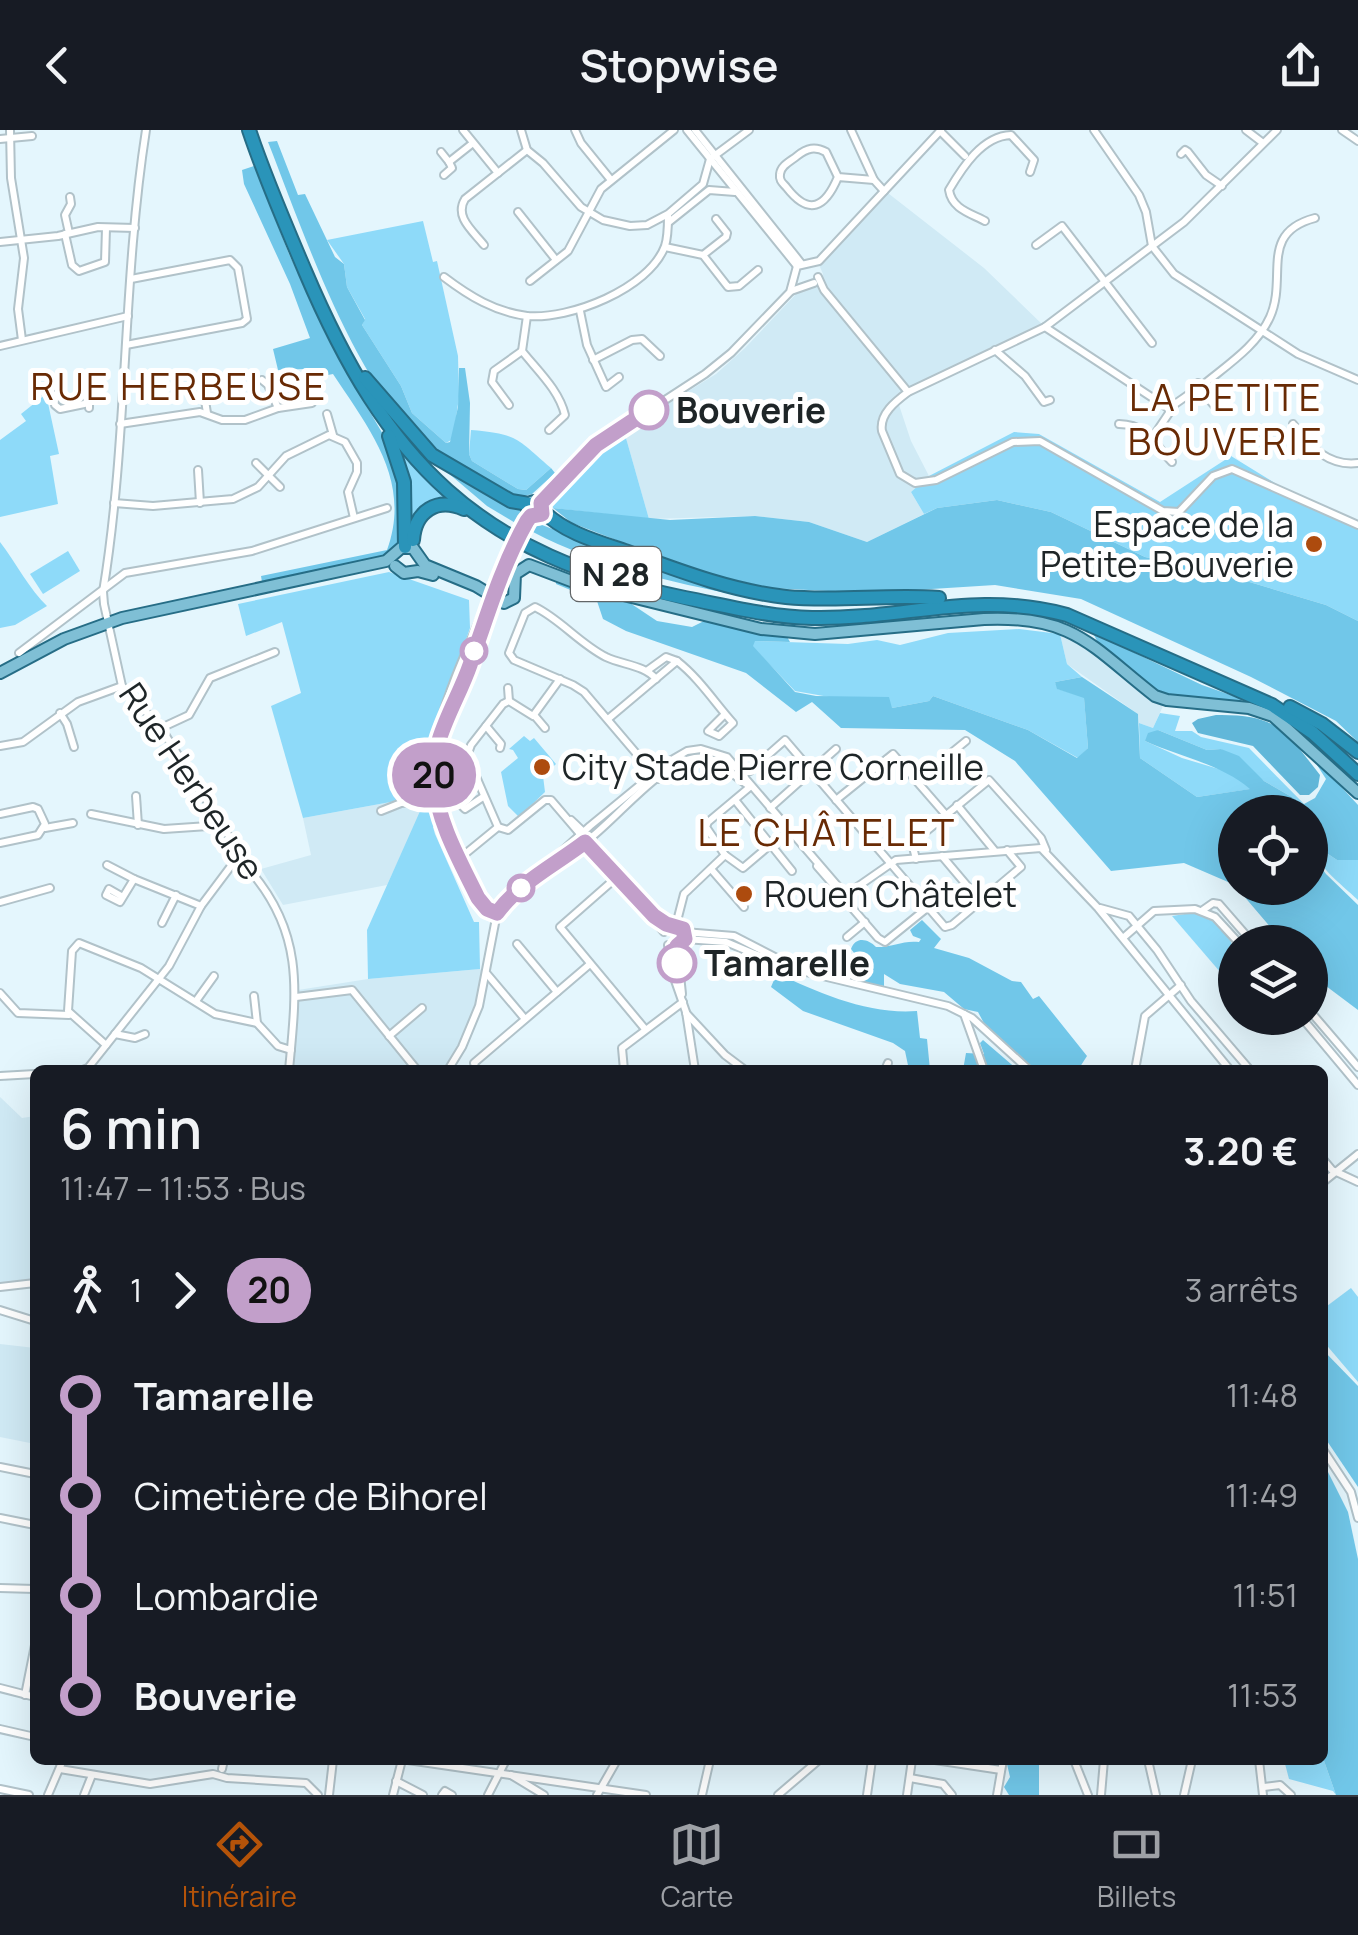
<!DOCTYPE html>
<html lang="fr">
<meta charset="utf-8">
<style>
:root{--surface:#171b24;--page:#242831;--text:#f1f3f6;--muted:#9ea1a6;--line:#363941;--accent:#b45309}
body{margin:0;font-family:Manrope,sans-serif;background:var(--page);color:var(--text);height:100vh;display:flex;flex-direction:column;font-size:38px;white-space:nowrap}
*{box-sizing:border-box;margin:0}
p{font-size:32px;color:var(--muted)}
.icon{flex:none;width:55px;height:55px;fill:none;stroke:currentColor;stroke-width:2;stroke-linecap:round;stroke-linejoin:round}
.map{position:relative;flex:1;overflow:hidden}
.panel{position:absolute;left:30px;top:935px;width:1298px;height:700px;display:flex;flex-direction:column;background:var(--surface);border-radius:15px;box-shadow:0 10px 40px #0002}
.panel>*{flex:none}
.badge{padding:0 20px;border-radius:32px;font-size:35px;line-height:65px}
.fabs{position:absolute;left:1218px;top:665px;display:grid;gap:20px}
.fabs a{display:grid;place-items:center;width:110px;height:110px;border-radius:50%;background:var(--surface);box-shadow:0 10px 40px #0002;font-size:50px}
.map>.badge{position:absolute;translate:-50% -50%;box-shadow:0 0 0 5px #fff}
.legs{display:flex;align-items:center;gap:15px;height:110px;padding:0 30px;font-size:32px}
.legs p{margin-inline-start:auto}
.summary{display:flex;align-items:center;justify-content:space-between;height:170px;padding:0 30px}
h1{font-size:55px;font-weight:600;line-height:75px}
ul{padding:0 30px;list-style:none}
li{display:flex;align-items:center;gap:35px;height:100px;font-size:38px}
li i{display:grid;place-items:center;width:15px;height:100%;margin:0 12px;background:currentColor}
li i::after{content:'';width:25px;height:25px;margin:-12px;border:8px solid;border-radius:50%;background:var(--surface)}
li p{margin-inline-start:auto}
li:first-child i{background:linear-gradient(#0000 50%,currentColor 0)}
li:last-child i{background:linear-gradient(currentColor 50%,#0000 0)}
header{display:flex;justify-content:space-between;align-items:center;height:130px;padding:0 30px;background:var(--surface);font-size:45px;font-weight:600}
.tabs{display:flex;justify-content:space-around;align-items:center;height:140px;border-top:2px solid var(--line);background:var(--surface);font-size:28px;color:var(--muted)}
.tabs a{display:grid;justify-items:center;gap:5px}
.tabs .on{color:var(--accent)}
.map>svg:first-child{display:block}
</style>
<header><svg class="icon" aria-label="back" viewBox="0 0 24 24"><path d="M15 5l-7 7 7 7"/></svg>Stopwise<svg class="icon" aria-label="share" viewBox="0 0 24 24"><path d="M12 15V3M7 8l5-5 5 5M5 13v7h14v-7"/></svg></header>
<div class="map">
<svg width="1358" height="1665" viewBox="0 0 1358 1665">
<rect width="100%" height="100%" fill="#e4f6fd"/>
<!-- built -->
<g fill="#d0eaf5">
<path d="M884,60L984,138L1044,196L897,269L911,311L929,346L911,362L924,384L867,412L809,392L755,386L649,389L624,301L716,244L745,218L797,163L820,156L823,144L817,130Z"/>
<path d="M1060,504L1071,506L1110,532L1163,576L1153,598L1139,593L1138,584L1067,534Z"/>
<path d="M429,665L387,755L283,775L261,739L311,725L303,688Z"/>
<path d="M480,839L488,850L448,940H290L298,860L368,849Z"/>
<path d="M0,967L22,988L35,986V1149L0,1153Z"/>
<path d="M0,1214L35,1218V1314L0,1307Z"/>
</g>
<!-- green -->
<g fill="#8edaf9">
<path d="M423,91L433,132L437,131L458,226L459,267L453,309L446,313L412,283L401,256L362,195L365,189L347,157L344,134L327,110Z"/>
<path d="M46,264L59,324L50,326L58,374L0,387V310L26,291L21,284Z"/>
<path d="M471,300C519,304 517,309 551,338L526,360L518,359L472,331L469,324Z"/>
<path d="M624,301L649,389L553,378L551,372L577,342Z"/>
<path d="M1014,302L1039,304L1160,372L1231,326L1278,355L1358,391V491L1326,475L1216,442L1145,427L1051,382L997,370L937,378L924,384L911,362L929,346Z"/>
<path d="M404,324L449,369L411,400L400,326Z"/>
<path d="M0,412C16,433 30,460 47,476L15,495L0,498Z"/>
<path d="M68,421L80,441L43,464L30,444Z"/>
<path d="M389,442L469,470L470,498L427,623L429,665L303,688L271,576L301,563L282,492L246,506L238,474Z"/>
<path d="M1019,499L1060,504L1067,534L1082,547L1055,552L1058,559L1084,567L1088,618L1078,628L1028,600L933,566L929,571L892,578L795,561L752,516L754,511L848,514L877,510L900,515L948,503Z"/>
<path d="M1160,583L1180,586L1175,601H1192L1201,607L1249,618L1304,674L1264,651L1221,619L1207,620L1158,600L1145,611L1182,628L1232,643L1251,659L1197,667L1140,628L1139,593L1153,598Z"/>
<path d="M524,606L530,611L534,608L556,634L543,646L545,662L519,687L508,676L501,642L518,628L513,620L509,619Z"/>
<path d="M421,679L432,680L438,693L433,697L435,704L474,792H479L480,839L368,849L367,800Z"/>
<path d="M1310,712L1337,730H1358V770C1341,754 1315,735 1310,712Z"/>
<path d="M1198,782C1229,796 1235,811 1235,843L1227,850L1172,786Z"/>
<path d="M1351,1158L1358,1167V1252L1323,1211V1179Z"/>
<path d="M1323,1628L1336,1665L1333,1661L1289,1649L1284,1630Z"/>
</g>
<!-- forest -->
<g fill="#71c7e9">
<path d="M277,11L298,65L305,64L335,127L344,134L347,157L365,190L362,195L401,256L412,283L446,313L450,312L458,277L459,238H465L470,273L469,324L472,331L518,359L526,360L551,338L555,343L532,364L517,368C482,347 443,329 413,301C350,241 300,93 268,12Z"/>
<path d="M254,36L289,124L336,224L384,306L400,344V416L389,427L262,452L261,446L387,420C412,351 370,300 333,244L323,246L319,265L310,266L306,251L311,242L305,239L278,240L273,219L310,208L290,154L244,54L242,40Z"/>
<path d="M449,338L521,379L517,394L487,376L447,342Z"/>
<path d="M997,370L1051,382L1145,427L1216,442L1326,475L1358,491V612L1336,591L1251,547L1081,469L995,455L868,463L769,458L694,440L572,393L553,378L670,390L755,386L809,392L867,412L937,378Z"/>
<path d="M542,395L661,440L744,464L742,466C670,452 598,436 533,402L534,397Z"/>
<path d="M556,450L630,473L657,491L692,497L706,490L786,505L790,512L755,511L753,516L795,562L816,566L889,567L892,578L929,571L933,566L1028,600L1077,628L1088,618L1084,568L1057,559L1055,552L1082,547L1138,584L1140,628L1197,667L1250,659C1221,634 1180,627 1145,611L1148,603L1158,600L1207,620L1221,619L1239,626L1264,651L1304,674L1315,668L1326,649L1317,635L1320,634L1358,675V730H1337L1310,712V682H1235V755L1184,733L1111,741L1015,631L965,600L841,598L812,572L796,582L746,543L626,501L603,489L597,471L556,454Z"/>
<path d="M1093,503L1202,555L1242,569L1241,572L1160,566L1097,511Z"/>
<path d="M1310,723L1326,744L1358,775V880L1310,844V812H1283L1237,758H1310Z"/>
<path d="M922,790L941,809L934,818L969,828L1012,851L1021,852L1033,869L1039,866L1087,926L1078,940H1033L986,897L978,882L964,879L944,862L900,854L884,844V856L858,852L859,837L855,833L858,828L851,819C856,806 868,809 876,817C893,817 904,810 919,812L921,809L913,806L910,800Z"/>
<path d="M777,843C818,863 870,885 917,881L920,908L927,909L930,940H909L905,921L893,913L803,881L771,857Z"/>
<path d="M983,910L1018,940H963L966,923L984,924L980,913Z"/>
<path d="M1322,1219L1358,1256V1357L1323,1305Z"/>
<path d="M1322,1330L1348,1382L1358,1429V1665H1336L1323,1628Z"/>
<path d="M1006,1630H1039V1665H1009L1004,1657L1010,1647Z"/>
</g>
<!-- water -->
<path fill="#61b7d9" d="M1216,585C1276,584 1284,599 1320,645L1318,657L1309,665H1300L1253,616L1198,603L1192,593L1198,589Z"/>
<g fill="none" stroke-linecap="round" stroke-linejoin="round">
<defs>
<g id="minor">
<path d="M10,0L11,48L24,128L18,179L22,210"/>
<path d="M146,0C122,153 128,310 103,462L104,474L122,556L161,598L252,743C305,806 296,864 289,940"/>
<path d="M463,0L498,43"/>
<path d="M521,0L527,20L543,33L581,77L603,90L630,96L647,95L668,84L703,54L710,29L749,0"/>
<path d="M575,0L581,13L611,50"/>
<path d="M687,0L797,136"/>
<path d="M695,0L801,133"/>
<path d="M851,0L874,50"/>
<path d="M1094,0L1139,65L1146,82L1152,116L1174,144L1298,224L1358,250"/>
<path d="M1246,0L1263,13"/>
<path d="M1277,0L1184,92L1045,197L908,262C896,271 879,284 882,301L900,344L915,353L936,350L1013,312L1040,311L1163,381L1179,382L1213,346L1232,339L1358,395"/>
<path d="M1342,0L1358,11"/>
<path d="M940,1L965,26"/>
<path d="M0,9L32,6"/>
<path d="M441,22L449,32L473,13"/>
<path d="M1181,24L1185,20L1188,22L1206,45L1222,56"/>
<path d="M444,45L452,38L449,32"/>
<path d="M838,47C825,78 809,86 787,58C783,53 779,51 780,44C781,35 791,31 797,26C807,18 815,16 826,22L838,47L874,50L884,61"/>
<path d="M518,82L556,130"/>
<path d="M985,91C970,83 952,79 949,60C962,38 982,6 1011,5L1034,30L1030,42"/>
<path d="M669,92L709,60L735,62"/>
<path d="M69,103L65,85L71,74L70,67"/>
<path d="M65,104L72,135L79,141L105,132L106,98"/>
<path d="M0,112L58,106L98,97L135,98"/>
<path d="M484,115C473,101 454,87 465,69L527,20"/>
<path d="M1036,115L1062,96L1152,213"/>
<path d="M665,117L703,125L728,157L739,156L758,140"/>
<path d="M703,125L726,107L727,103L716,89"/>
<path d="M444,147C469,166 495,182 527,186C569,190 649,159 665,116C668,107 668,95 668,86"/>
<path d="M818,147L824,160L908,262"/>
<path d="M530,151L568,121L601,59L674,0"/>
<path d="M791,161L814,153"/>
<path d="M580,181L587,215L606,257L619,247"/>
<path d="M527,186L522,221C538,241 559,260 565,285L549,300"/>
<path d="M1045,197L1171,280"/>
<path d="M126,215L242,193L247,189L238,138L230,130L131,149"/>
<path d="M0,216L128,186"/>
<path d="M995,220L1025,246L1044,272L1050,270"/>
<path d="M593,230L632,210L642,209L660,226"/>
<path d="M262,250L268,255L278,278"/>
<path d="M202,252L207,283"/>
<path d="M1198,253L1204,256L1201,262L1195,259Z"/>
<path d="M1203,255C1227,235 1257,216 1270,187C1288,147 1258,103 1315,88"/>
<path d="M1202,261L1219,281"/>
<path d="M54,265L55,275L60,279L89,273V278"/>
<path d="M509,275L492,252L494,241L522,221"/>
<path d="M327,284L333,305"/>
<path d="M120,294L200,282L222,290H245L278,278L312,273"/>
<path d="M1119,294C1150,295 1154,315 1172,332"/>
<path d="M1293,294C1308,316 1329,337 1358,333"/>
<path d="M1153,307L1175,274L1195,260"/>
<path d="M256,333L280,357"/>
<path d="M198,340L200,373"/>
<path d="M114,373L153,376L233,369L258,357L286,326L329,305L345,312L357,333V342L348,362L354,388"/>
<path d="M541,373L596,315L705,244L731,223L790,162L797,136L819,131L941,0"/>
<path d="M489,467C465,529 418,611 438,679C444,698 454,717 463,735C471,753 477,776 497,783"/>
<path d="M19,523L125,443L252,421L387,378"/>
<path d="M648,540L666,527L677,531"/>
<path d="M656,549C644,535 623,535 606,527C580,514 560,489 535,477L525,483L509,523L514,530L573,555L584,562L658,649"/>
<path d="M508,558L509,571"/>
<path d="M60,583L67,594L74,617"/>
<path d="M534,585L545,598"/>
<path d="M608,589L677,531C699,548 715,573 733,593L719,606L708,601L725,584"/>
<path d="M486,596L501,614L500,618"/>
<path d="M161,598L189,585L210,548L275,522"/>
<path d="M0,616L23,612L78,572L122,556"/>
<path d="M436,622L495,469"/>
<path d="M750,641L785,610L945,797L952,795L1021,737L1007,720"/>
<path d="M917,651L966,611"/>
<path d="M751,656L708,692L706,697L725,725L743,738L770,715"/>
<path d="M136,666L138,695"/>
<path d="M735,670L792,741"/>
<path d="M836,670L893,624L946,685"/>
<path d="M459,673L465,679L483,667"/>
<path d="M957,675L994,720"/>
<path d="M770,678L836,619"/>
<path d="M381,681L401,673L436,670"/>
<path d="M0,684L33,677L38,679L45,694L38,705L0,713"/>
<path d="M91,684L164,699L223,695"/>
<path d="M571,690L592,710L601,726"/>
<path d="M498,697L508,700L545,670H551L664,802"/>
<path d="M498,697L467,626L471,615L503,574L509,571L533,586L560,549"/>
<path d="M45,698L73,693"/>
<path d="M465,724L498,697"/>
<path d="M561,725C604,715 663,614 711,629C725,634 736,649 750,656"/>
<path d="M942,726L980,771"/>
<path d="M916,729L912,713L989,650L1041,708L1046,720"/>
<path d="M107,735L134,749"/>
<path d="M817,736L837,759L850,762L896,730L1041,718L1098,778L1230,940"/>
<path d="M711,739L744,777"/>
<path d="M617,747L560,797L645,899"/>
<path d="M849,762L847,772L878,808L885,812L927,778"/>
<path d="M637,766L660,791L679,796L684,802L734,806L796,838"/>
<path d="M123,767L109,759L106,765L120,772L134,749L201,776"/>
<path d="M0,772L50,758"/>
<path d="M1100,778L1129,786L1157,820L1191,871L1250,940"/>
<path d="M1203,780L1213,773L1219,774L1252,812"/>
<path d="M162,793L176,765"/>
<path d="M676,795L684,764L725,725"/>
<path d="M847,807L865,792"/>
<path d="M1123,808L1154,781L1195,779L1215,787L1238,812"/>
<path d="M685,809L726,812L785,837L948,876L972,888L1029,940"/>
<path d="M517,814L557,862"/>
<path d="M668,815L672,842L686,882L695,940"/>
<path d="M677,816L682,864"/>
<path d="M487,844L525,889"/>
<path d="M0,863L18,883L69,885"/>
<path d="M254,866L257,893"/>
<path d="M296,867L352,860L417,940"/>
<path d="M196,871L214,846"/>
<path d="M1310,881L1358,937"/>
<path d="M686,883L725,925L745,940"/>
<path d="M964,884L984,940"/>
<path d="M1302,888L1358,955"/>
<path d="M115,904L135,908L145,904"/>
<path d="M389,906L422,878"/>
<path d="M106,915L68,881L72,821L79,813L141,838L215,884L257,893L278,916L291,920"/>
<path d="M83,940L88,938L169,836L201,776L240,724"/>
<path d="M448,940L462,917L479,876L497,783L504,774L590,696L668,632L687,621L701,619L727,627L842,761"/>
<path d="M476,940L474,933L590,834"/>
<path d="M624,940L622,918L683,872"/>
<path d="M885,940L888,933"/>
<path d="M1135,940L1145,886L1181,855"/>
<path d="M0,946L35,944"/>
<path d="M1322,1028L1332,1040L1358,1052"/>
<path d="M1322,1053L1358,1024"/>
<path d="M0,1157L35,1153"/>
<path d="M0,1180L35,1191"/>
<path d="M1322,1318L1351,1362L1358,1388"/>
<path d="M0,1337L35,1344"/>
<path d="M0,1388L35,1395"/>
<path d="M0,1458L35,1459"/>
<path d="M0,1558L35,1567"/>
<path d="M25,1565L35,1515"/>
<path d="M0,1599L35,1607"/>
<path d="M408,1630L646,1665"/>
<path d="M935,1630L1001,1640"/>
<path d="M1074,1630L1088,1665"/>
<path d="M1148,1630L1156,1665"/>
<path d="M1259,1630L1263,1665"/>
<path d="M60,1639L150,1654L213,1644L227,1648L306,1653L318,1665"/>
<path d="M222,1639L224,1630"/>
<path d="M511,1645L544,1665"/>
<path d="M910,1648L943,1654L952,1665"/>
<path d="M396,1651L423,1665"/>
<path d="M1264,1657L1280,1655L1291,1665"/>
<path d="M0,1659L29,1665"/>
<path d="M48,1665L63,1630"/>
<path d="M84,1665L92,1645"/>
<path d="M329,1665L333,1630"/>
<path d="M393,1665L402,1630"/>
<path d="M442,1665L445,1661L452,1665"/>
<path d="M488,1665L506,1630"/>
<path d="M597,1665L617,1630"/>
<path d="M702,1665L710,1630"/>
<path d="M778,1665L819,1630"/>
<path d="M867,1665L872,1630"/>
<path d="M907,1665L912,1630"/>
<path d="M997,1665L1003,1630"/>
<path d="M1101,1665L1104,1630"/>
<path d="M1184,1665L1192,1630"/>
</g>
<g id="major">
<circle cx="535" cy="379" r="8"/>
<path d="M395,436L404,443L418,441L433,445"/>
<path d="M495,469L508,425"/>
<path d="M0,543L64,509L122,488L386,431L401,418H413L425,435L476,456L504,473L514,468L515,444L529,435L579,454L761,499L815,504L984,489C1074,485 1091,516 1155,566L1167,570L1249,578L1273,586L1358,663"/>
</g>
<g id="highway">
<path d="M249,0C265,48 285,94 305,141C386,332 477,426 685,468C727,476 769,487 812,488C903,490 974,460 1067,485L1272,575L1313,603L1358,644"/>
<path d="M365,248L432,325L511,371L529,374"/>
<path d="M389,306L404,352L405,417"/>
<path d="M543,381C563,402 598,412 625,421C677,440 731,461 786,467C837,472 888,464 939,468"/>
<path d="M413,410C415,381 437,367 464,379"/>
<path d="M1290,577L1322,594L1358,622"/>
</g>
</defs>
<!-- minor casing -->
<use href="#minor" stroke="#b1c2c9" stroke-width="10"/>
<!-- major casing -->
<use href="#major" stroke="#266d86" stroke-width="14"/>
<!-- highway casing -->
<use href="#highway" stroke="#266d86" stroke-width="16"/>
<!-- minor -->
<use href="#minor" stroke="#fff" stroke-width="6"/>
<!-- major -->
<use href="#major" stroke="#7fbfd5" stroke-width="10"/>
<!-- highway -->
<use href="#highway" stroke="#2a94b9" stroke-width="12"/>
<defs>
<path id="major-bridge" d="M508,425L527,391"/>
</defs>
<!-- major-bridge casing -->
<use href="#major-bridge" stroke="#266d86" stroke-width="14" stroke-linecap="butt"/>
<!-- major-bridge -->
<use href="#major-bridge" stroke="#7fbfd5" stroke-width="10"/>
</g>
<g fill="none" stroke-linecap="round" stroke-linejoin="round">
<defs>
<path id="line-1" d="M649,280L596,315L541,373L542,384L531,386L527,391C502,435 487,486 470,535C457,573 430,610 434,652C438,693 460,731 478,768L487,779L497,783C520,752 555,735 585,712L654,786L666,794L683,799L685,809L677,816V833"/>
</defs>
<!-- line-1 casing -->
<use href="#line-1" stroke="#fff" stroke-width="22"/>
<!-- line-1 -->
<use href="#line-1" stroke="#c29fca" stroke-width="15"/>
</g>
<!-- markers -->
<g fill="#fff" stroke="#c29fca" stroke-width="5">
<circle cx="649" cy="280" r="18"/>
<circle cx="474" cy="521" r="12"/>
<circle cx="521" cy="758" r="12"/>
<circle cx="677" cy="833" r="18"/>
</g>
<g fill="#ad4b0e" stroke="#fff" stroke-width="4">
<circle cx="1314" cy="414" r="10"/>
<circle cx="542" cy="637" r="10"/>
<circle cx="744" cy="764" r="10"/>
</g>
<g text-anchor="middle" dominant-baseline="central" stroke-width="10" stroke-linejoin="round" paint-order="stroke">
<!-- shield labels -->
<rect fill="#fff" stroke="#626668" stroke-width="2.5" x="571" y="417" width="90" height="54" rx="8"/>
<g font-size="32" font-weight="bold" fill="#1e2527">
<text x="616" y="444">N 28</text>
</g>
<!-- stop labels -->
<g font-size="35" font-weight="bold" fill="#1e2527" stroke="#fff" text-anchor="start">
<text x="676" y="280">Bouverie</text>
<text x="704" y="833">Tamarelle</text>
</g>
<!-- poi labels -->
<g font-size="35" fill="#1e2527" stroke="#fff" text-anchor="start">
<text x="1294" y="394" text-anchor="end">Espace de la<tspan x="1294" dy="40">Petite-Bouverie</tspan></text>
<text x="562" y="637">City Stade Pierre Corneille</text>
<text x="764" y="764">Rouen Châtelet</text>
</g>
<!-- street labels -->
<g font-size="35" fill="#1e2527" stroke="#fff">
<text transform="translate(192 651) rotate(56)">Rue Herbeuse</text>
</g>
<!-- neighbourhood labels -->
<g font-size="38" letter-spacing="2.5" fill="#682a04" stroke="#fff">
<text x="179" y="255">RUE HERBEUSE</text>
<text x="1226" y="266">LA PETITE<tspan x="1226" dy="44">BOUVERIE</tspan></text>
<text x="827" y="701">LE CHÂTELET</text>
</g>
</g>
</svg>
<div class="fabs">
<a><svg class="icon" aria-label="locate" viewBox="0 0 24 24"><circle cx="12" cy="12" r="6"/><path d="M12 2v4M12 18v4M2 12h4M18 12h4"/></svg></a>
<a><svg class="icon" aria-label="layers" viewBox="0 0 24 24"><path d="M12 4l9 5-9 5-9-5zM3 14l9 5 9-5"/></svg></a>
</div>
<b class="badge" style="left:434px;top:645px;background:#c29fca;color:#111">20</b>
<section class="panel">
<div class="summary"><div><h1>6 min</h1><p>11:47 – 11:53 · Bus</p></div><b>3.20 €</b></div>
<div class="legs"><svg class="icon" aria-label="walk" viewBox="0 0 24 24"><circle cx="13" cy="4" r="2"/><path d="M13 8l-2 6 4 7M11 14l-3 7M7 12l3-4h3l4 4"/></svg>1<svg class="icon" aria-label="forward" viewBox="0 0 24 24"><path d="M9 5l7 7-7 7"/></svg><b class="badge" style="background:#c29fca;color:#111">20</b><p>3 arrêts</p></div>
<ul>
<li><i style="color:#c29fca"></i><b>Tamarelle</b><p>11:48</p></li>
<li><i style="color:#c29fca"></i><span>Cimetière de Bihorel</span><p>11:49</p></li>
<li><i style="color:#c29fca"></i><span>Lombardie</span><p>11:51</p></li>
<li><i style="color:#c29fca"></i><b>Bouverie</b><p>11:53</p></li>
</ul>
</section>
</div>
<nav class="tabs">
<a class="on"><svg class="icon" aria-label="directions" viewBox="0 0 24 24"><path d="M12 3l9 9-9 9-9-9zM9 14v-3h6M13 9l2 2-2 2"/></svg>Itinéraire</a>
<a><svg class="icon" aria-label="map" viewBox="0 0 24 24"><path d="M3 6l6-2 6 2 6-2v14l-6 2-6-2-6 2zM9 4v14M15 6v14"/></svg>Carte</a>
<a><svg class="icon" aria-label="tickets" viewBox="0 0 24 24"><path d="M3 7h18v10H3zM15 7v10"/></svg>Billets</a>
</nav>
